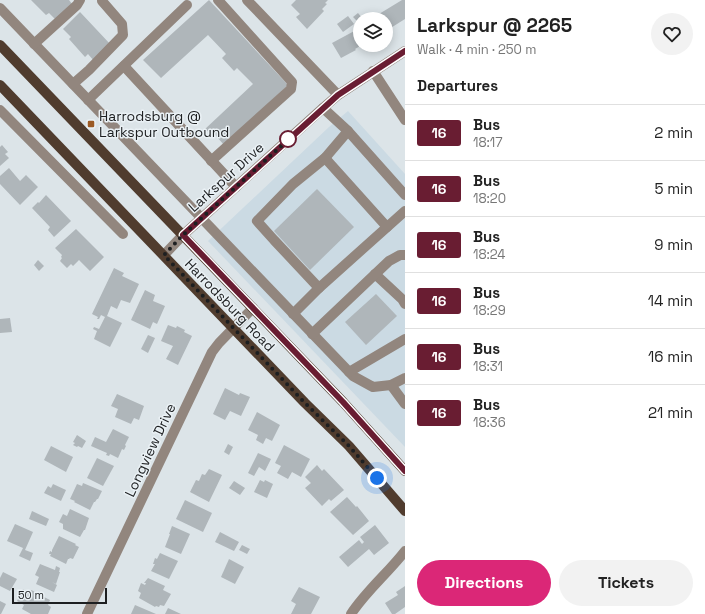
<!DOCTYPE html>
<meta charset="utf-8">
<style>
:root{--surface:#fff;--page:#f2f2f2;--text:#222;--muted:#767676;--line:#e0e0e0;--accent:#db2777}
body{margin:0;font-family:"Space Grotesk",sans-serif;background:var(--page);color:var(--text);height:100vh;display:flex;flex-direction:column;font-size:15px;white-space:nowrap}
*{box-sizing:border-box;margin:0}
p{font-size:13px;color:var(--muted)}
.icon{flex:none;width:22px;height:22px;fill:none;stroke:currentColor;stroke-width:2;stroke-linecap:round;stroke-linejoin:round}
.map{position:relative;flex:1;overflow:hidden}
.details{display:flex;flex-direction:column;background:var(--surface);width:300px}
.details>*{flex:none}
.badge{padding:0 8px;border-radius:3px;font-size:14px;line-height:26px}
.controls{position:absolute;left:353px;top:12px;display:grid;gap:8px}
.controls a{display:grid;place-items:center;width:40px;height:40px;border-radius:50%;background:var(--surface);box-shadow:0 2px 10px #0003;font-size:20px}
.scale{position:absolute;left:12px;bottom:10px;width:95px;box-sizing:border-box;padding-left:4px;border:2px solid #1d1f21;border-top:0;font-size:11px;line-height:14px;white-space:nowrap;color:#1d1f21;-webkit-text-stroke:3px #eaf1f5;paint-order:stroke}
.you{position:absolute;width:20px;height:20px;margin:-10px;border:3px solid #fff;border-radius:50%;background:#1a73e8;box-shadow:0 0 0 6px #1a73e833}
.map>.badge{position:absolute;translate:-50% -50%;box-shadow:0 0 0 2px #fff}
h2{padding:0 12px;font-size:15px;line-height:36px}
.round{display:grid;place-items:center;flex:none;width:42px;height:42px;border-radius:21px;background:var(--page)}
.overview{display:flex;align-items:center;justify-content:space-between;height:68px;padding:0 12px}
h1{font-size:19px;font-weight:800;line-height:30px}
.action{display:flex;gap:8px;margin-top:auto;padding:8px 12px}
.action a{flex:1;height:46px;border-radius:24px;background:var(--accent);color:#fff;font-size:16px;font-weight:800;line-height:46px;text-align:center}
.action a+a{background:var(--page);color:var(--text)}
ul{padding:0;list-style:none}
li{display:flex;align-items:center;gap:12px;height:56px;padding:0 12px;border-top:1px solid var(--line)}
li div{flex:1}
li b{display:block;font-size:15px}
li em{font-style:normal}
li .badge{min-width:44px;font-weight:700;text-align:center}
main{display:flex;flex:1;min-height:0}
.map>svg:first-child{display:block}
</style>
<main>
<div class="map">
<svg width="405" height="614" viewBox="0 0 405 614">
<rect width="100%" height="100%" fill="#dce4e8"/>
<!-- built -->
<path fill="#cbdae3" d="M348,111L405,174V447L208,241L329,127Z"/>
<!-- building -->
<g fill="#afb6ba">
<path d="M31,0H69L72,4L56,20L49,13L46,15Z"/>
<path d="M209,0L288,85L224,145L210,129L206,132L204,130L253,84L237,68L234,71L222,58L226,54L208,35L161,78L143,60Z"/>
<path d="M296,0H328L325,3L327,4L322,9L324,11L307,29L296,17L300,14L291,5Z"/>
<path d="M402,0H405V19L389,29L386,25V19H382L379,14Z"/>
<path d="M80,12L111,45L94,61L88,54L85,57L69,39L71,37L63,29Z"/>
<path d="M358,13L362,18L358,22L353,17Z"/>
<path d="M348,16L354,24L343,32L337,24Z"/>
<path d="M358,29L360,32V45H362L355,49L356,50L341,58L332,43Z"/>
<path d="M2,145L8,152L5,154L9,158L0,166V147Z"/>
<path d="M9,168L20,181L26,175L38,187L20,205L0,184V176Z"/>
<path d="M317,189L354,227L310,270L274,231Z"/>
<path d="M46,195L71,221L54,237L48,230L50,227L32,208L38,202L39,203Z"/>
<path d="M76,229L104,257L90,271L79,260L73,266L71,264L67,268L60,261L62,258L61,257L62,255L55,248Z"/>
<path d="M38,260L44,266L39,271L34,265Z"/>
<path d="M114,268L124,273L122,276L139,284L130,303L121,300L117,309L111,306L107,316L122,323L110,347L94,339L97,331L93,329L94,327L99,329L105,317L101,315L99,319H97L98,317L92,314Z"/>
<path d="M145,290L155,295L153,301L165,306L157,324L153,322L150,329L131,320Z"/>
<path d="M376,294L397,316L366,345L345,322Z"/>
<path d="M10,318L12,332L0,333V319Z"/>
<path d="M168,325L176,328L177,326L185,330L184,332L192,336L178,365L166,359L173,346L161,341Z"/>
<path d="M148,335L155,338L148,353L141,349Z"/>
<path d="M225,388L239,395L240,393L250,397L241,416L230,411L225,420L213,414Z"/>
<path d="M117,394L144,406L139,420L134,418L131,424L115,417L118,409L111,406Z"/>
<path d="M257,412L280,425L272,441L266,438L263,444L256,440L258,435L248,430Z"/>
<path d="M113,429L129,437L125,445L126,446L124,450L122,449L118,458L110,454L109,456L106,455L107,453L91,446L95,437L106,442Z"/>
<path d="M77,435L86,441L82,448L78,446L77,447L73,445L75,443L73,442Z"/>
<path d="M228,444L233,447L229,455L224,452Z"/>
<path d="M284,445L310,459L301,477L292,472L288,479L277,473L281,466L275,463Z"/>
<path d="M51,446L73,457L66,472L44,460Z"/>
<path d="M258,453L271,459L265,471L259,467L254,476L248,473Z"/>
<path d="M97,458L114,466L103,486L87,478Z"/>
<path d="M317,465L322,471L324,469L344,490L331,501L329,499L322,506L305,488L311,483L305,477Z"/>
<path d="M209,469L222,475L209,502L190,492L196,480L199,481L202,474L205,475Z"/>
<path d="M260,480L264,482L265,480L273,484L267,498L254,492Z"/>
<path d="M234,481L245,488L240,495L229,488Z"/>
<path d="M83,483L102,491L98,499H97L95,502H94L90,510L74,502L75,501L70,499L77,484L82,486Z"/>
<path d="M53,484L66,490L61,501L44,493L48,486L51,488Z"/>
<path d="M347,497L356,507L357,506L369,521L353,535L330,512Z"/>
<path d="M185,500L212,513L203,532L176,519Z"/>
<path d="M70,509L89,518L85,530H84L80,537L63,529V524L59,522L63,514L67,516Z"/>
<path d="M32,511L49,519L46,526L29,519Z"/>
<path d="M15,524L33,532L25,550L33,553L30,561L19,556L23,548L7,541Z"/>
<path d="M375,525L389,543L374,555L369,549L348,567L339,557L359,540L362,544L364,542L360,537Z"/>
<path d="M172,526L190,534L181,554L165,547L170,534H169Z"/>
<path d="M220,532L239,542L234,551L215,542Z"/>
<path d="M59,536L76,544L75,545L79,547L73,559L70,558L69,559H68L66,564L50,556L51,554H49L50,551L52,552V550Z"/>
<path d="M242,545L250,549L247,554L239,550Z"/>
<path d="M160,553L178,561L169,579L151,571L155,564H153L155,558L157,559Z"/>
<path d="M229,559L244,567L235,584L221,577Z"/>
<path d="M40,564L55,570L56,566L60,568L59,572H60L56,584L52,582L57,585L54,592L36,584L39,577L35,575Z"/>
<path d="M3,572L17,579L10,591L0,586V578Z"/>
<path d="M148,578L165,586L163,590L171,594L164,606L160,605L159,607L156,606L155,607L139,598L141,593L138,591L141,583L145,585L146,583H144Z"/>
<path d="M405,586V607L395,614H392L385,603L398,595L396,592Z"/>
<path d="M299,587L320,597L311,614H291L296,604L291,601Z"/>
<path d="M23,589L30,592L31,590L38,593V592L41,594L40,595L50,600L48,605L51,607L48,614H31L22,609L24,605L17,601Z"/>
<path d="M0,601L6,604L1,614H0Z"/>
<path d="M135,605L156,614H131Z"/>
<path d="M168,608L181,614H165Z"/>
</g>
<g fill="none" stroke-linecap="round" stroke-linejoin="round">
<!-- minor -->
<g stroke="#92867e" stroke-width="10">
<path d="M247,0L338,95"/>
<path d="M0,8L353,376L373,387L391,385L405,378"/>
<path d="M34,44L77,5L80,0"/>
<path d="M124,66L236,187"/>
<path d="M373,71L405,120"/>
<path d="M73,84L89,70L123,35L122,24L102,1"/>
<path d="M88,100L187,5"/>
<path d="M323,108L348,131L405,195"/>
<path d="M0,110L123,234"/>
<path d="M348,131L325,158L293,184L257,221L274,240L319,288L405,211"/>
<path d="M325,158L387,227"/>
<path d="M211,161L291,89L292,82L218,0"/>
<path d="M164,255L183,235L323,108L338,95L405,51"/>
<path d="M375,274L402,299L405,304"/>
<path d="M293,314L319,288"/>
<path d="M312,334L389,261L400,255H405"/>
<path d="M349,372L405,339"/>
<path d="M391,385L405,404"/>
<path d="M87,614L212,352L219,343L253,308"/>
<path d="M351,614C366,591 388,573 405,551"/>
</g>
<!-- major -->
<g stroke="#503c2e" stroke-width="10">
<path d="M0,45L343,402L405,471"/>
<path d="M0,85L305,403L349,446L405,511"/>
</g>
</g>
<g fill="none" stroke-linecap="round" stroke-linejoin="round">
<defs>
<path id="line" d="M405,51L338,95L183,235L343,402L405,471"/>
</defs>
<!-- line casing -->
<use href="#line" stroke="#fff" stroke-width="9"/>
<!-- line -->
<use href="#line" stroke="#691d32" stroke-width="6"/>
<!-- walk -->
<path stroke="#1d1f21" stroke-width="4" stroke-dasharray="0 7.2" d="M288,139L290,138L183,235L164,255L305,403L349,446L377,478"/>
</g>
<!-- markers -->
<rect fill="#9b5a25" stroke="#eaf1f5" stroke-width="1.5" x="87" y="120" width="8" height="8" rx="2"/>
<circle fill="#fff" stroke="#691d32" stroke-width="2" cx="288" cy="139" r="8"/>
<g text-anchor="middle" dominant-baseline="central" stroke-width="3" stroke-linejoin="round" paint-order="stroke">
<!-- poi labels -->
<g font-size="14" fill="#1d1f21" stroke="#eaf1f5" text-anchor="start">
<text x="99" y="116">Harrodsburg @<tspan x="99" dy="16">Larkspur Outbound</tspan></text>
</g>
<!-- street labels -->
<g font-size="14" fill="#1d1f21" stroke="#eaf1f5">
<text transform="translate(226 177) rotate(-42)">Larkspur Drive</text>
<text transform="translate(230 305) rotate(46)">Harrodsburg Road</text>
<text transform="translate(150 450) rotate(-65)">Longview Drive</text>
</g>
</g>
</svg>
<div class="controls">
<a><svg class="icon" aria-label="layers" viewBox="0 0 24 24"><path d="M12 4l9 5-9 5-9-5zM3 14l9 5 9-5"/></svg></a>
</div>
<div class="scale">50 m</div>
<div class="you" style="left:377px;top:478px"></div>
</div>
<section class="details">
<div class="overview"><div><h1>Larkspur @ 2265</h1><p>Walk · 4 min · 250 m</p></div><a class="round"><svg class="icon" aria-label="heart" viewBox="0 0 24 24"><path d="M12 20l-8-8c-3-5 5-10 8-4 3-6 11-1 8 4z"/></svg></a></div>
<h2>Departures</h2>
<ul>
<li><span class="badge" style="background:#691d32;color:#fff">16</span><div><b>Bus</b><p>18:17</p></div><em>2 min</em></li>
<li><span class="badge" style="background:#691d32;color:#fff">16</span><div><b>Bus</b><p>18:20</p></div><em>5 min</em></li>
<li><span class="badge" style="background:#691d32;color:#fff">16</span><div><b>Bus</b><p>18:24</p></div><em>9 min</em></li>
<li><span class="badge" style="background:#691d32;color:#fff">16</span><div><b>Bus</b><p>18:29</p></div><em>14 min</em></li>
<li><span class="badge" style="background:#691d32;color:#fff">16</span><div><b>Bus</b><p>18:31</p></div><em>16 min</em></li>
<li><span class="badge" style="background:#691d32;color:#fff">16</span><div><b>Bus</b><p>18:36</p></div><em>21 min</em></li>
</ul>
<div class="action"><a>Directions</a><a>Tickets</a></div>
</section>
</main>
